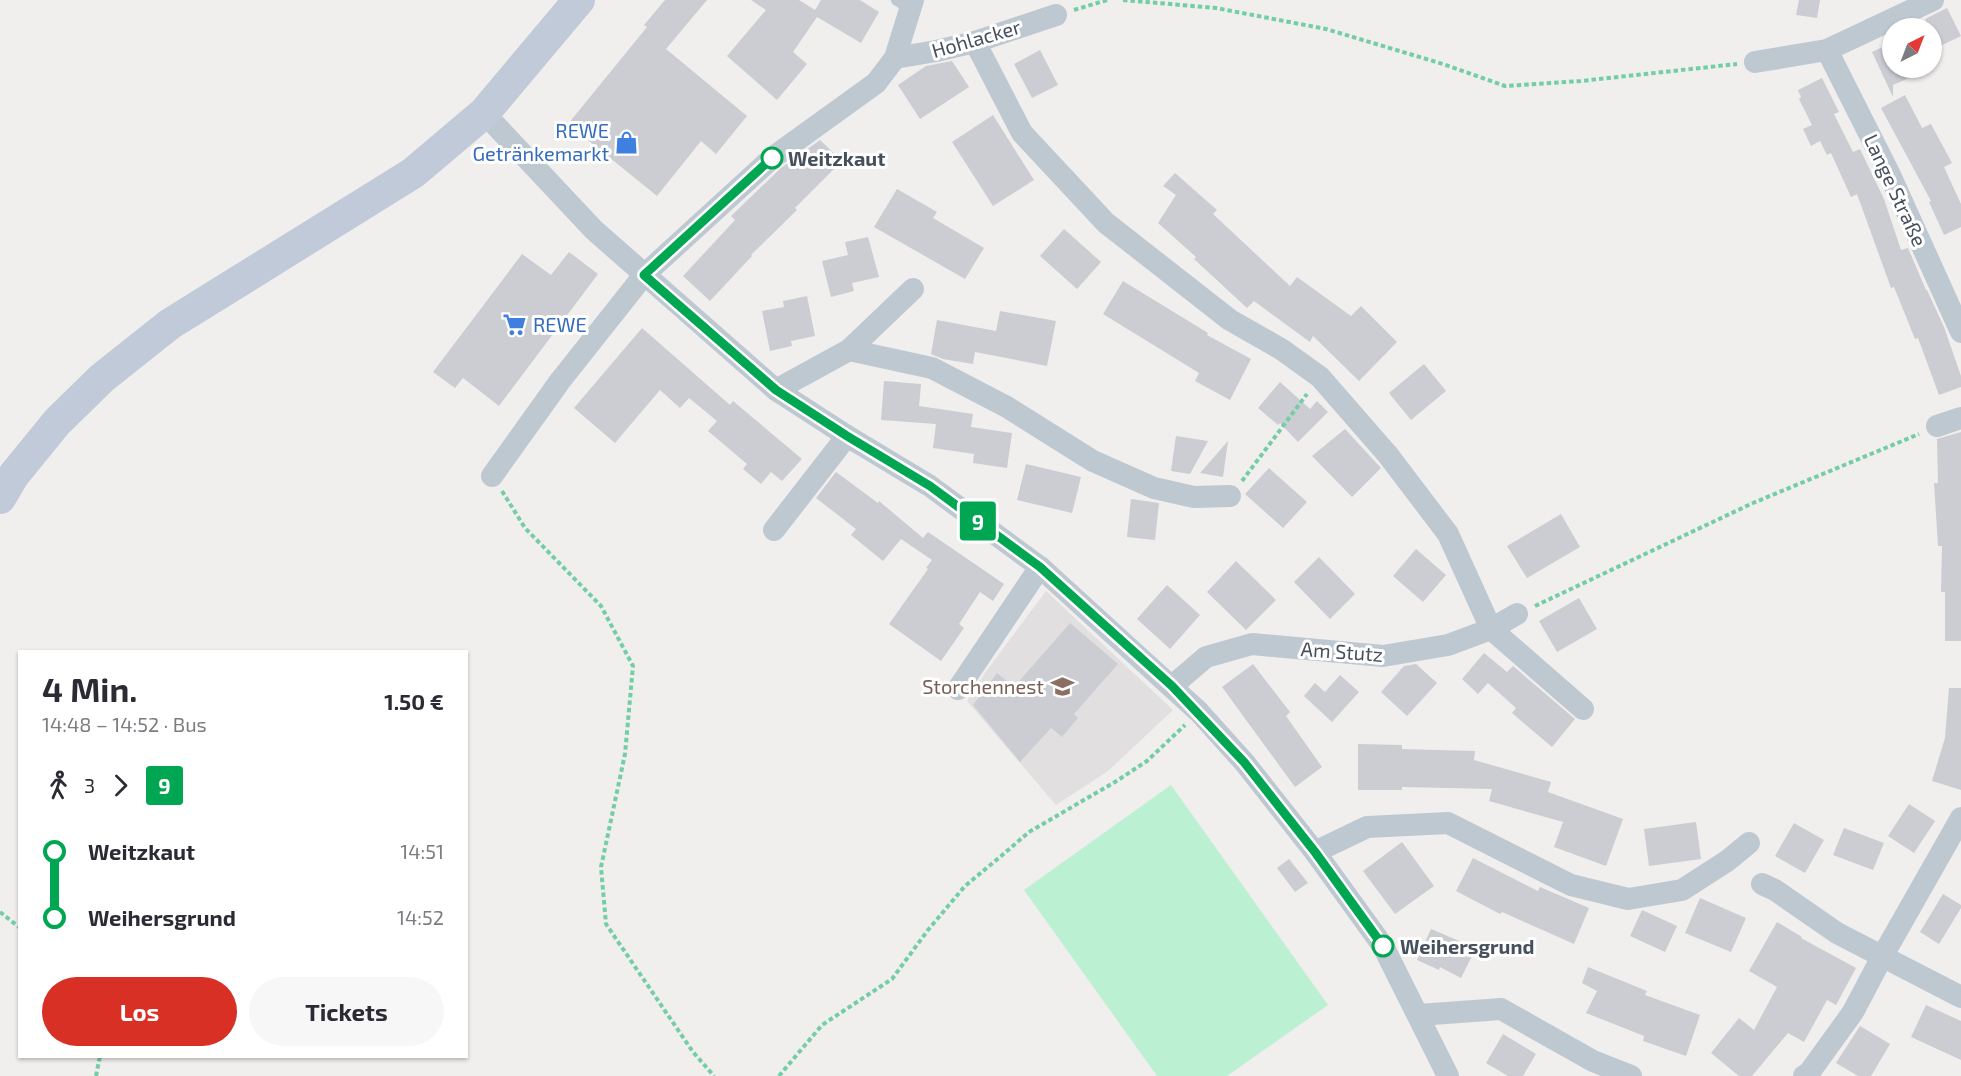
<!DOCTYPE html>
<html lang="de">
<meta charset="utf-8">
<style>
:root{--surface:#fff;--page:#f7f7f7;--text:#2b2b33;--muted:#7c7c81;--accent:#d93025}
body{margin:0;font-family:"Exo 2",sans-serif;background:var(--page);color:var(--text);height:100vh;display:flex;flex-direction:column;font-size:22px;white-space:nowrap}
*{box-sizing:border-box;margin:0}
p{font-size:20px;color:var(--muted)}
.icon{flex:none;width:33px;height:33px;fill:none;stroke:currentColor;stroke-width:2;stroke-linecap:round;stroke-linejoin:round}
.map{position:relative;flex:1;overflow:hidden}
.sheet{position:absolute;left:18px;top:650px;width:450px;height:408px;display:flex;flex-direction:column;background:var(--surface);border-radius:0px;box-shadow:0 2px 4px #0004}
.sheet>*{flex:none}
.badge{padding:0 12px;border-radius:4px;font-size:21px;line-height:39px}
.needle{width:39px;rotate:42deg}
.fabs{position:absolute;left:1882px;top:18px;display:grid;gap:12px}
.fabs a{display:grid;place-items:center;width:60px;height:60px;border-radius:50%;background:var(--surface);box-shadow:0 2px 4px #0004;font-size:30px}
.map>.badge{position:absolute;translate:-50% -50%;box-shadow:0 0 0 3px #fff}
.legs{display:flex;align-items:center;gap:9px;height:66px;padding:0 24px;font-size:20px}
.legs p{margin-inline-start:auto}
.headline{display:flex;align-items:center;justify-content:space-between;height:102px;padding:0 24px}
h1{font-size:33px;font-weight:700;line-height:45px}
.button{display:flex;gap:12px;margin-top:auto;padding:12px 24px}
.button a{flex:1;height:69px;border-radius:36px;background:var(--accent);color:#fff;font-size:24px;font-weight:700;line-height:69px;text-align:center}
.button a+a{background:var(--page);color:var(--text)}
ul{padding:0 24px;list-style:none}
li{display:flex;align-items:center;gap:21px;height:66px;font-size:22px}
li i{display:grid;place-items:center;width:9px;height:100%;margin:0 8px;background:currentColor}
li i::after{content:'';width:15px;height:15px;margin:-8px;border:4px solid;border-radius:50%;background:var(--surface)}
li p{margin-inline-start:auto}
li:first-child i{background:linear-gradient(#0000 50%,currentColor 0)}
li:last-child i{background:linear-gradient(currentColor 50%,#0000 0)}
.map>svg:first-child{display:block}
</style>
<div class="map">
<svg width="1961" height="1076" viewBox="0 0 1961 1076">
<rect width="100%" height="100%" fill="#f1eeee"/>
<!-- education -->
<path fill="#e2dfe0" d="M1046,591L1173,710L1108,771L1056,805L967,701L987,670Z"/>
<!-- green -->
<path fill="#bbf0d2" d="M1171,785L1328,1005L1227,1076H1157L1024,890Z"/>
<!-- building -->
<g fill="#cbcdd3">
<path d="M665,0H707L666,49L747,116L716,154L701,141L657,196L568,124L647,27L644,25Z"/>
<path d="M751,0H799L815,10L821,0H860L879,12L861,43L817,17L793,52L807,64L777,100L727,56L766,10Z"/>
<path d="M1799,0H1820L1817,18L1796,15Z"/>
<path d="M1947,8L1961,36L1938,47L1932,35V28H1929L1925,19Z"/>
<path d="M1893,42V68H1931L1893,85V97L1872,52Z"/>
<path d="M1040,50L1058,85L1032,98L1014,64Z"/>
<path d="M952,61L969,87L920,119L898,85L926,66Z"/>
<path d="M1822,78L1839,112L1834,114L1853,152L1860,149L1884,199L1901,250L1908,248L1926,290H1927L1944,327L1961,376V387L1939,395L1918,338L1915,339L1894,287L1891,288L1857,194L1851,197L1831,153L1827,155L1820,141L1811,146L1803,129L1812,125L1799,99L1801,97L1798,90Z"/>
<path d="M1905,95L1922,128L1931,124L1952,163L1944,167L1961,204V227L1944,235L1929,202L1931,201L1881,108Z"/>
<path d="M993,115L1034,180L993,206L952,142Z"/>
<path d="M820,140L842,161L795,208L797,210L751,255L752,256L710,301L683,276L735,220L731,216L781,168Z"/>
<path d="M1175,173L1217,210L1213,214L1290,286L1297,277L1351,316L1361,306L1397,342L1359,381L1313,336L1310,342L1254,301L1247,308L1194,259L1196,257L1158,223L1176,195L1163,186Z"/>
<path d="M897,189L937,212L933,218L984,248L965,279L874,227Z"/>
<path d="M1064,229L1101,262L1077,289L1040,256Z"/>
<path d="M868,237L879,277L852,283L854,291L831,297L822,261L848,255L845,242Z"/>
<path d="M569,252L598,274L499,406L463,378L455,388L433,372L522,254L551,275Z"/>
<path d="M1123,281L1208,333L1207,335L1251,359L1230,400L1195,381L1199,373L1103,314Z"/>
<path d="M807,296L815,336L791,341L792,346L770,351L762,311L784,307L783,301Z"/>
<path d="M1000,311L1056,321L1047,366L975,352L973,364L943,359L931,354L937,320L996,331Z"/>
<path d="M642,328L730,405L733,401L802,459L782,481L771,472L761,484L743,469L747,464L708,431L717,421L689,398L680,408L660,390L615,443L574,408Z"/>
<path d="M1424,364L1446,391L1411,420L1389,393Z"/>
<path d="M884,381L921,384L919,406L973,414L971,427L1012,433L1007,468L973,463L974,454L933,448L936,424L881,420Z"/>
<path d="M1280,382L1310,409L1317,401L1328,412L1298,442L1280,423L1278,425L1258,408Z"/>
<path d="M1345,429L1381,468L1352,497L1312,456Z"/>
<path d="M1961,432V641H1945V592H1941L1942,546H1938L1934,483H1938L1937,439Z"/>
<path d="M1176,436L1208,441L1190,474L1171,471Z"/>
<path d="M1228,441L1223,477L1200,473Z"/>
<path d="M1026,464L1081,477L1072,513L1017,500Z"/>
<path d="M1269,468L1307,502L1283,528L1245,494Z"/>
<path d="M836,472L878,503L879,501L923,538L928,532L1004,584L993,601L980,592L959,624L964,628L941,661L889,624L928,569L926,568L932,560L901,539L883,561L851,535L856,529L816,498Z"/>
<path d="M1131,499L1159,503L1155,540L1127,537Z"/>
<path d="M1561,514L1580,547L1527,578L1507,546Z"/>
<path d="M1416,549L1446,575L1423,602L1393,576Z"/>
<path d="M1319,557L1355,594L1330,619L1294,582Z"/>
<path d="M1236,561L1276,600L1246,630L1207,592Z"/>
<path d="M1167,585L1200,615L1170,649L1137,619Z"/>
<path d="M1579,598L1597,629L1557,652L1539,621Z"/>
<path d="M1070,623L1118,664L1074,714L1078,718L1062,737L1051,728L1020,762L973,705L997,673L1014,687Z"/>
<path d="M1484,653L1507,672L1513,666L1575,719L1552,747L1512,713L1516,708L1488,683L1478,694L1462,679Z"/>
<path d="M1253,664L1290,712L1286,716L1322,767L1295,787L1222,687Z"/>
<path d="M1416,664L1437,683L1407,716L1381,692L1404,666Z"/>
<path d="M1340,675L1359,692L1332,722L1304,696L1315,683L1325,692Z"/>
<path d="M1949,688H1961V790L1932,781L1945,738Z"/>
<path d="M1358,744L1402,745V749L1475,751L1474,760L1551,782L1548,792L1623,819L1606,866L1554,847L1563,822L1489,801L1492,789L1402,787V790H1358Z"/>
<path d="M1909,804L1935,821L1914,853L1888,836Z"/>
<path d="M1696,822L1701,859L1649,866L1644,829Z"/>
<path d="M1794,823L1824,840L1805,873L1775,856Z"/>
<path d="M1844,828L1884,843L1873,870L1833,855Z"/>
<path d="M1402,842L1434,886L1395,914L1363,871Z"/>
<path d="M1473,858L1538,891L1540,887L1589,908L1574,944L1502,912L1500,914L1456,891Z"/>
<path d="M1289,859L1308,883L1295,892L1277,868Z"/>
<path d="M1943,894L1961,905V908L1939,944L1920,932Z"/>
<path d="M1700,898L1746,918L1731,952L1685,933Z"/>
<path d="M1642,910L1677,926L1665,952L1630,936Z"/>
<path d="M1777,922L1802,937L1801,938L1856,968L1836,1005L1827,1000L1804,1042L1788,1033L1752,1076H1739L1711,1053L1739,1018L1754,1030L1777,987L1749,971Z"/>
<path d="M1431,929L1476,948L1461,978L1440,967L1439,970L1417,960Z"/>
<path d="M1588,967L1647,991L1645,995L1700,1015L1686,1056L1643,1041L1644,1036L1586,1013L1597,991L1582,983Z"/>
<path d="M1926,1005L1961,1021V1060L1911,1037Z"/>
<path d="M1860,1026L1890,1044L1871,1076H1858L1836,1063Z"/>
<path d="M1503,1034L1536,1054L1523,1076H1508L1486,1063Z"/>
</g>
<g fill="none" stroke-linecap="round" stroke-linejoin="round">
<!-- path -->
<g stroke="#73cea6" stroke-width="4" stroke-dasharray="4.5 3" stroke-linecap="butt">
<path d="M1123,0L1216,8L1326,29L1443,64L1505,86L1581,81L1737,64"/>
<path d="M1074,10L1107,0"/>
<path d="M1242,481L1307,394"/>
<path d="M502,491L525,528L601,606L633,666L625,754L601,867L606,924L693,1052L714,1076"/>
<path d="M1535,606L1753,503L1919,434"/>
<path d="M0,912L20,928"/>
<path d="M96,1076L100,1056"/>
<path d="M779,1076L822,1025L892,979L928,930L965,886L1000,857L1029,832L1115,782L1147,761L1185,725"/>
</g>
<!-- lane -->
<path stroke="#bec8d1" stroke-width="12" d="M897,0L910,8"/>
<!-- street -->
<g stroke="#bec8d1" stroke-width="22">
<path d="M975,42L1022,133L1106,223L1230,320L1281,349L1320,377L1388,455L1448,534L1491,629L1583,709"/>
<path d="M1827,50L1890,175L1961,332"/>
<path d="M895,58L936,51L975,42L1056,15"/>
<path d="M1755,62L1827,50L1933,0"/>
<path d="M484,113L594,230L776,390L847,436L930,486L1040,567L1199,712L1244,762L1315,852L1383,946L1448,1076"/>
<path d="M849,350L913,289"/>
<path d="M776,390L849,350L932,368L1007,407L1093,461L1154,488L1194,497L1230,496"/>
<path d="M1937,426L1961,418"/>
<path d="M492,476L560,381L644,275L772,158L876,83L895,58L913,0"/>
<path d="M774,530L847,436"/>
<path d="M1172,686L1206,657L1252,644L1383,656L1448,645L1491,629L1517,614"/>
<path d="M958,689L1040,567"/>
<path d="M1315,852L1367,827L1448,823L1571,885L1628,899L1682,890L1727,861L1749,843"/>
<path d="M1762,884L1775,890L1837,933L1961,997"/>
<path d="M1419,1015L1501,1009L1593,1061L1631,1076"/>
<path d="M1804,1076L1809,1073L1853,1012L1882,957L1961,818"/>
</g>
<!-- secondary -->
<path stroke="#c0cad8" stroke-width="32" d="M0,498L13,476L57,422L102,378L170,324L413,173L484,113L579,0"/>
</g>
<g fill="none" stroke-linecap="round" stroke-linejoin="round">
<defs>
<path id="line-1" d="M772,158L644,275L776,390L847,436L930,486L1040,567L1172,686L1244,762L1315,852L1383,946"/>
</defs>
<!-- line-1 casing -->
<use href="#line-1" stroke="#fff" stroke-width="14"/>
<!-- line-1 -->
<use href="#line-1" stroke="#00a651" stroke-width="9"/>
</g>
<!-- icons -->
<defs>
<symbol id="shop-bare" viewBox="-9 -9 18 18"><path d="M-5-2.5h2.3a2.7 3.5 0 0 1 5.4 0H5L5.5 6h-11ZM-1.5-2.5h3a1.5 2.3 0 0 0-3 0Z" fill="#3f7fe0" stroke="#fff" stroke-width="2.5" paint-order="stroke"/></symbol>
<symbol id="supermarket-bare" viewBox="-9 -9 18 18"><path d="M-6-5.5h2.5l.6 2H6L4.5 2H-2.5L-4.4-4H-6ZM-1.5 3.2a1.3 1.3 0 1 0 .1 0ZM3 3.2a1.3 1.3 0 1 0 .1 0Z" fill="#3f7fe0" stroke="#fff" stroke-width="2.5" paint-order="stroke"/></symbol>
<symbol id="school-bare" viewBox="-9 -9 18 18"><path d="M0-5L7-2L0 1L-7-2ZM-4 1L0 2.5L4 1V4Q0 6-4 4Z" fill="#8d6e63" stroke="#fff" stroke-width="2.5" paint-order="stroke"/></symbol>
</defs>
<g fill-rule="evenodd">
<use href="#shop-bare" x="610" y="126" width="33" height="33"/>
<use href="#supermarket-bare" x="498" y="308" width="33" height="33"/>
<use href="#school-bare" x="1046" y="670" width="33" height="33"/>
</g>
<!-- markers -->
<g fill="#fff" stroke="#00a651" stroke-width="3">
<circle cx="772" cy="158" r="10"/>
<circle cx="1383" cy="946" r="10"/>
</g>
<g text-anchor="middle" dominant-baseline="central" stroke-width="6" stroke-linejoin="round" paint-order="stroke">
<!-- street labels -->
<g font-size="20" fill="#46505c" stroke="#fff">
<text transform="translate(976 38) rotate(-16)">Hohlacker</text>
<text transform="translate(1896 190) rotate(65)">Lange Straße</text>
<text transform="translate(1342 651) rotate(4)">Am Stutz</text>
</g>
<!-- shop labels -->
<g font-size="20" fill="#366cbe" stroke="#fff" text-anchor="end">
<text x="609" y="130">REWE<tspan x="609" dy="23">Getränkemarkt</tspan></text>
<text x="533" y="324" text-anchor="start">REWE</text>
</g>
<!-- stop labels -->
<g font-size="20" font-weight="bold" fill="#46505c" stroke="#fff" text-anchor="start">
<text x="788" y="158">Weitzkaut</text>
<text x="1400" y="946">Weihersgrund</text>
</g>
<!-- education labels -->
<g font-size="20" fill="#785e54" stroke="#fff" text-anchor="end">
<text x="1044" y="686">Storchennest</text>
</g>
</g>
</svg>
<div class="fabs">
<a><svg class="needle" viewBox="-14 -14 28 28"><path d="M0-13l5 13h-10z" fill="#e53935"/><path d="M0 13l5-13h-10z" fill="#7c7c81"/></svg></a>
</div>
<b class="badge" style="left:978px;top:521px;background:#00a651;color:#fff">9</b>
<section class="sheet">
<div class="headline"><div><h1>4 Min.</h1><p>14:48 – 14:52 · Bus</p></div><b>1.50 €</b></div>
<div class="legs"><svg class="icon" aria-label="walk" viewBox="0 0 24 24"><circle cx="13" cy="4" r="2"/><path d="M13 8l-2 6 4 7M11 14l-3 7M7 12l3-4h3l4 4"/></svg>3<svg class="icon" aria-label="forward" viewBox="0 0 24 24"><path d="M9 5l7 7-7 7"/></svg><b class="badge" style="background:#00a651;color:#fff">9</b></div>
<ul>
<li><i style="color:#00a651"></i><b>Weitzkaut</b><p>14:51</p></li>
<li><i style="color:#00a651"></i><b>Weihersgrund</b><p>14:52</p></li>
</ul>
<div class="button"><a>Los</a><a>Tickets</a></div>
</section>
</div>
